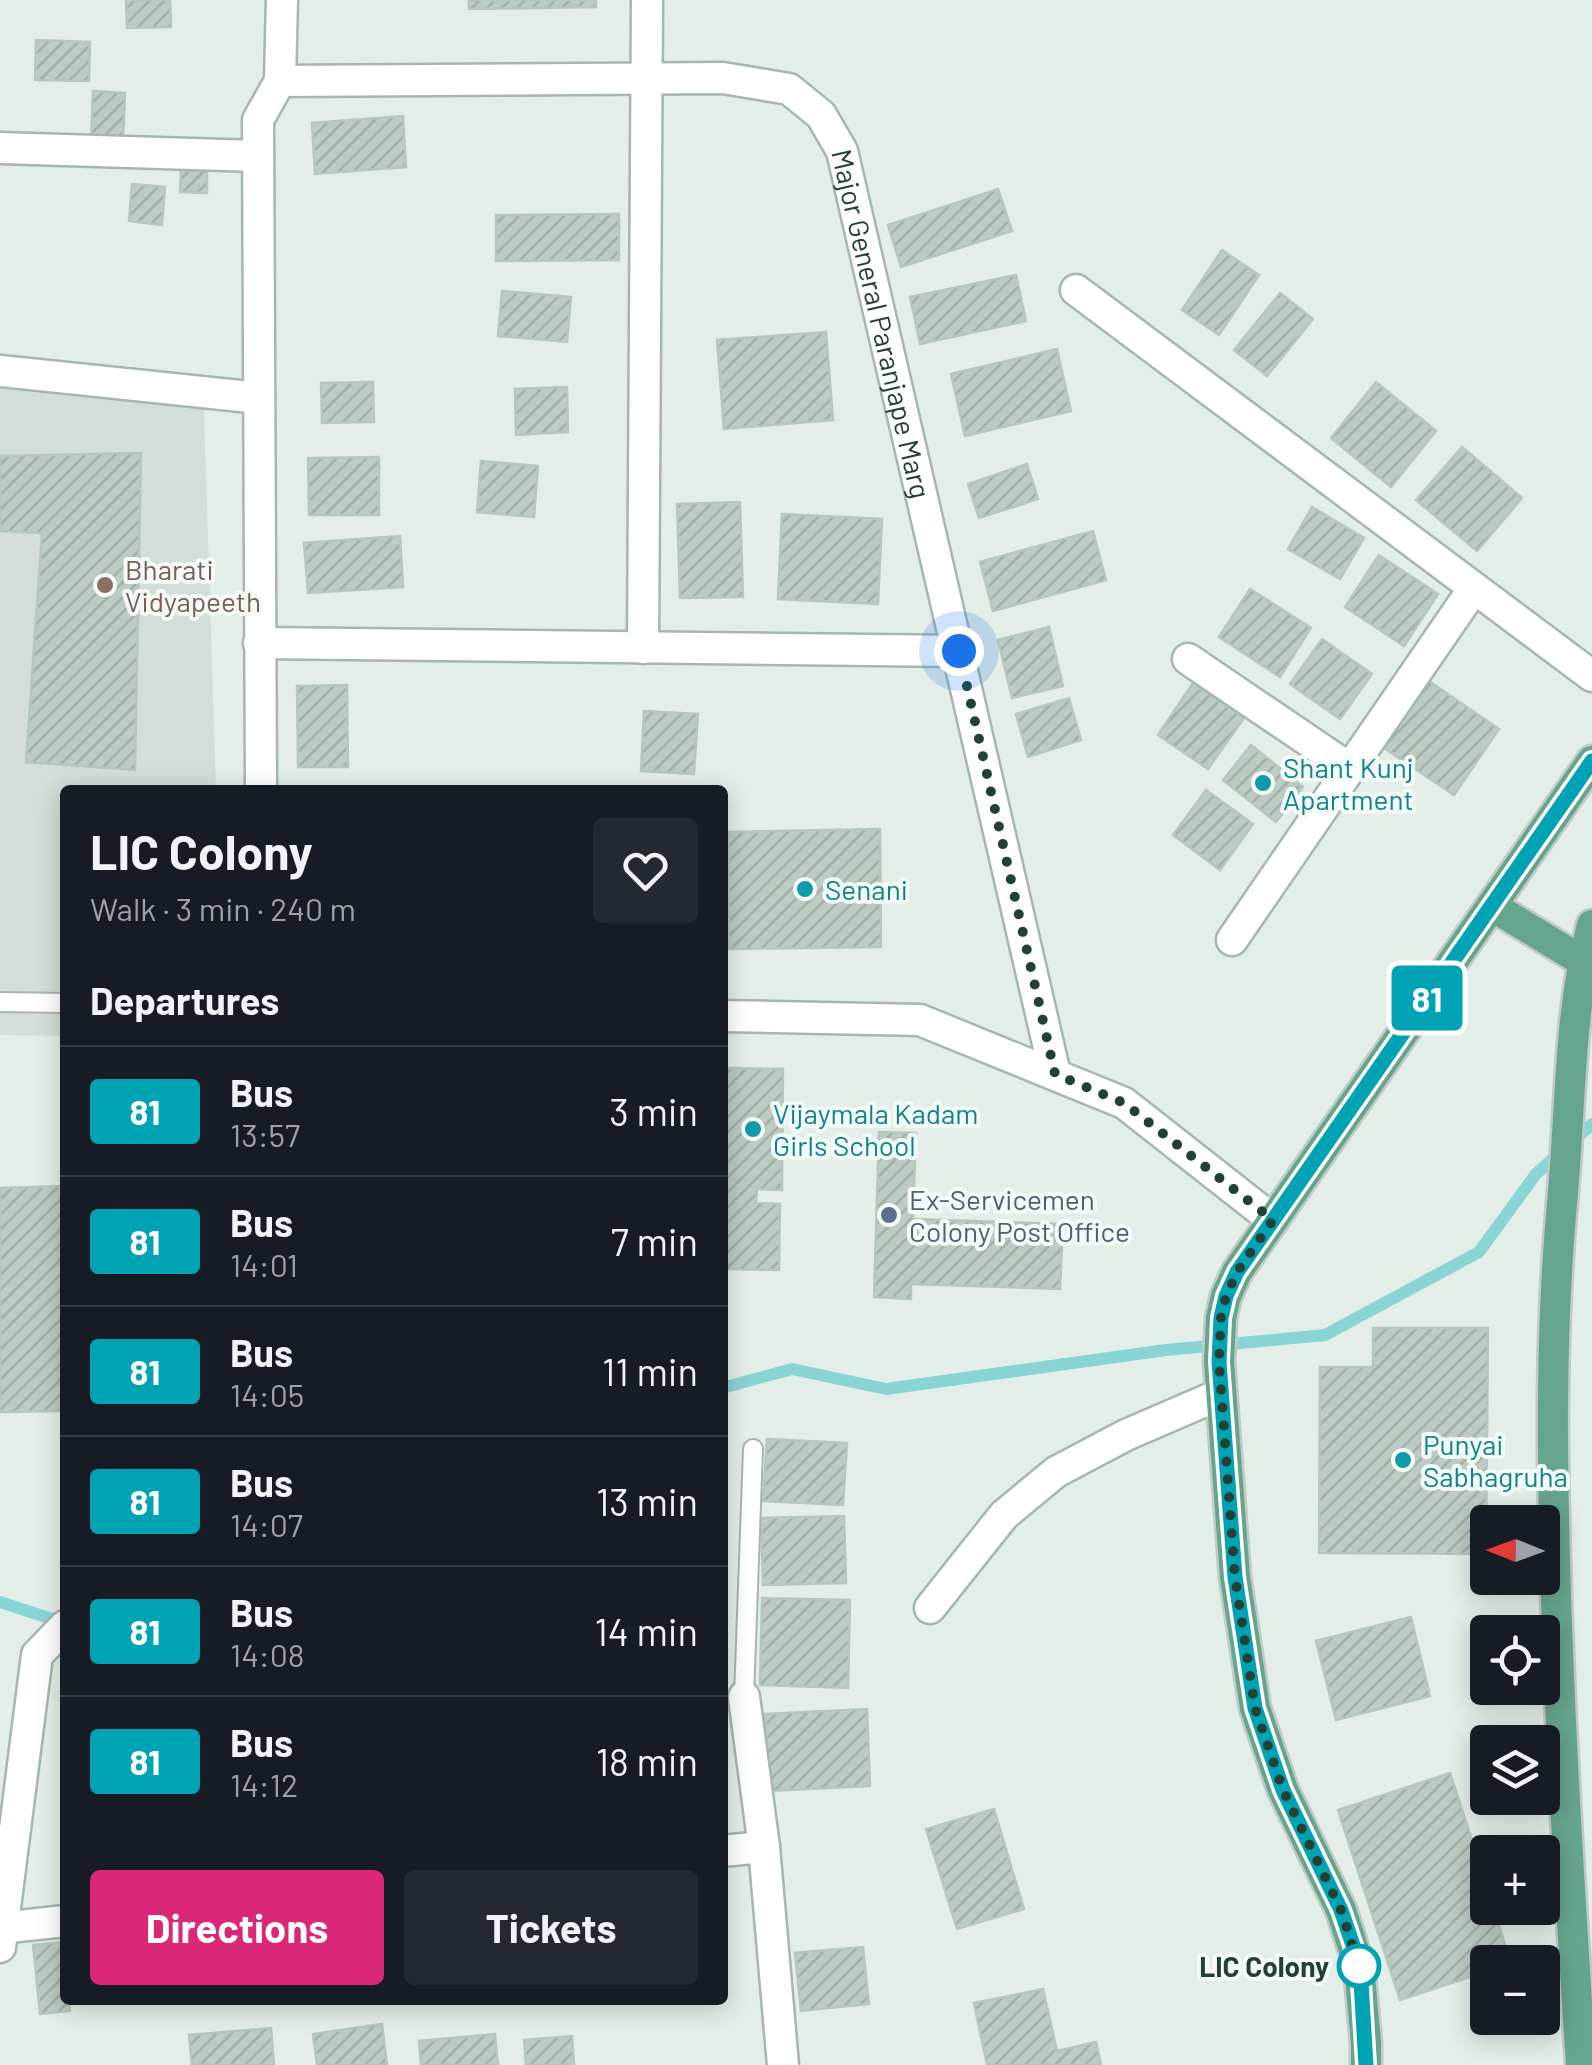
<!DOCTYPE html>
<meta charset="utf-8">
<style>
:root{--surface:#171b24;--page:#242831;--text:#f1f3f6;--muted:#9ea1a6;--line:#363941;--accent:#db2777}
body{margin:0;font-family:Barlow,sans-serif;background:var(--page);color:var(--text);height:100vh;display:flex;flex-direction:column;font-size:38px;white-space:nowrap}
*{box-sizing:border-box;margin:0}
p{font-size:32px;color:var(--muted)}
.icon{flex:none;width:55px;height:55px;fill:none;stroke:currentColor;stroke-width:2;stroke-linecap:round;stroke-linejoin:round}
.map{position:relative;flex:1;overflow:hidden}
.sheet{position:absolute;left:60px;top:785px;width:668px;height:1220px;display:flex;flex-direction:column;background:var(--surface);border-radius:10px;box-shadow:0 5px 25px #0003}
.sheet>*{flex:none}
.badge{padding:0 20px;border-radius:8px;font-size:35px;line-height:65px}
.needle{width:65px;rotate:271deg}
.fabs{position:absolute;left:1470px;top:1505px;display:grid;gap:20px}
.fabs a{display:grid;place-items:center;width:90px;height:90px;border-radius:10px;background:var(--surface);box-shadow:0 5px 25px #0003;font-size:50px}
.you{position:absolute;width:50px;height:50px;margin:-25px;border:8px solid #fff;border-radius:50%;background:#1a73e8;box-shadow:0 0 0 15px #1a73e833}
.map>.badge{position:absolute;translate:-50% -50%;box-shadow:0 0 0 5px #fff}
h2{padding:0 30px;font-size:38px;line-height:90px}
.round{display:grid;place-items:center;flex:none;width:105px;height:105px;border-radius:10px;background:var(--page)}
.headline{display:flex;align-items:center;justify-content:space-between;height:170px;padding:0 30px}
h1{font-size:48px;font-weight:700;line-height:75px}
.cta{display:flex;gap:20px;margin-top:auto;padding:20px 30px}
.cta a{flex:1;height:115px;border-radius:10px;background:var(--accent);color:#fff;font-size:40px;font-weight:700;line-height:115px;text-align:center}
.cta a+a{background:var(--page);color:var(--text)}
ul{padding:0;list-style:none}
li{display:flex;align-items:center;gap:30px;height:130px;padding:0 30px;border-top:2px solid var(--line)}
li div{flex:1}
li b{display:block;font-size:38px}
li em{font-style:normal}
li .badge{min-width:110px;font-weight:700;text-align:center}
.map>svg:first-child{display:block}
</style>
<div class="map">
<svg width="1592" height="2065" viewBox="0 0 1592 2065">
<defs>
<pattern id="building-hatch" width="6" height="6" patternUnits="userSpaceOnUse" patternTransform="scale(2.5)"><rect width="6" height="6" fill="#bcccc3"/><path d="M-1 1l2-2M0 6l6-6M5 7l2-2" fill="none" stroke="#a1b0a8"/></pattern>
</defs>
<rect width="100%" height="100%" fill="#e4eee8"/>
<!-- built -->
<path fill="#d2ded7" d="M203,378L216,790H65V1036L0,1035V380Z"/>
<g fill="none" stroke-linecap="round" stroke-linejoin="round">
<!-- stream -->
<g stroke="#89d4d5" stroke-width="12">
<path d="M722,1388L792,1369L886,1389L1166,1350L1325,1335L1479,1252L1536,1174L1592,1124"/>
<path d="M0,1602L64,1623"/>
</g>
</g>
<!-- building -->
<g fill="url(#building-hatch)" stroke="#b5c8be" stroke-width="2.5">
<path d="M126,0H170L171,27L127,28Z"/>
<path d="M469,0H596V7L469,9Z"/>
<path d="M36,40L90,42L89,81L35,80Z"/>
<path d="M93,91L125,93L123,143L91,142Z"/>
<path d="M403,116L406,167L315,174L312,123Z"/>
<path d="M181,167L207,168V193L180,192Z"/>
<path d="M132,184L165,187L162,225L129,221Z"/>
<path d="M998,189L1012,231L901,267L888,225Z"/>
<path d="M619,214V260L496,261V215Z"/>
<path d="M1222,250L1259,275L1219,335L1182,310Z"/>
<path d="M1016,275L1026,321L920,344L910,297Z"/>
<path d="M502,291L571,297L567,342L498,336Z"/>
<path d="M1280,293L1313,319L1267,376L1234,350Z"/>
<path d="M826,332L833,420L724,429L717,340Z"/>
<path d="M1057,349L1071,411L965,436L951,374Z"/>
<path d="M373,382L374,422L322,423L321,383Z"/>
<path d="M1376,382L1436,431L1391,487L1331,438Z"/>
<path d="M567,387L568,432L516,435L515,389Z"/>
<path d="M1462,447L1522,498L1477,551L1416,500Z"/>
<path d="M141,453L135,770L26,762L42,533L0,531V456Z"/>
<path d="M379,457V515H309L308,458Z"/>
<path d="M481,461L538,466L534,517L477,512Z"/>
<path d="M1027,464L1038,499L979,518L968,484Z"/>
<path d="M740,502L743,597L680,598L677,504Z"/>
<path d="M1312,507L1364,538L1340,579L1288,549Z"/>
<path d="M782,514L882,519L878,604L778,599Z"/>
<path d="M1093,531L1106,580L993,611L980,562Z"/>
<path d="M400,536L403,587L308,593L304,543Z"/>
<path d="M1379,555L1438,594L1404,646L1345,607Z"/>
<path d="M1250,589L1311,628L1280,677L1219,637Z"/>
<path d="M1049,627L1063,686L1012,698L998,640Z"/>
<path d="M1322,639L1372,674L1340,719L1290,684Z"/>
<path d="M1426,679L1499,729L1454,795L1381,746Z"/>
<path d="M1193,683L1244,718L1208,769L1158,735Z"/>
<path d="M347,685L348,767H298L297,686Z"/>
<path d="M1069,698L1081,740L1028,757L1016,714Z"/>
<path d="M644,711L698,714L694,774L641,771Z"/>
<path d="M1251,745L1303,787L1276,822L1223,780Z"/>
<path d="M1206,790L1253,824L1220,870L1173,835Z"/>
<path d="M880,829L881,947L729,949L728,832Z"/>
<path d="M722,1068L783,1069L782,1190L757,1189L756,1203L780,1204L779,1270L722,1269Z"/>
<path d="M879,1132L916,1133L913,1219L1063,1224L1060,1289L911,1284V1299L874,1297Z"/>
<path d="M65,1186V1411L0,1412V1188Z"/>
<path d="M1373,1328H1488L1486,1554L1319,1553L1320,1367H1373Z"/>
<path d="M767,1439L847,1443L843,1505L763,1501Z"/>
<path d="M844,1516L846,1583L763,1585L761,1518Z"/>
<path d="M762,1598L850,1600L848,1688L760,1685Z"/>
<path d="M1411,1617L1430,1696L1336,1720L1316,1641Z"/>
<path d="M867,1709L870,1786L769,1791L765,1714Z"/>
<path d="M1450,1773L1488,1889V1908H1493L1511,1962H1488V1971L1400,2000L1338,1810Z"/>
<path d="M994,1809L1024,1909L957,1929L926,1829Z"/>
<path d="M65,1942V2000H69L70,2011L40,2014L33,1945Z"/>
<path d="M863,1947L869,2004L801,2011L795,1953Z"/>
<path d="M1043,1989L1057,2051L1096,2042L1101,2065H987L974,2003Z"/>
<path d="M382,2024L387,2065H317L313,2034Z"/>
<path d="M271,2028L274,2065H192L189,2035Z"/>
<path d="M495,2034L498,2065H421L419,2041Z"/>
<path d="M572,2036L574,2065H526L524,2040Z"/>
</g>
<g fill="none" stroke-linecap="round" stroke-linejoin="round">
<defs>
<g id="lane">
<path d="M0,1002L65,1003"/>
<path d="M744,1697L753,1449"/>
</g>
<g id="street">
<path id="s1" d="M280,81L723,78L789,89L821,115L842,151L1055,1074"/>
<path d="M0,148L258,156"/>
<path d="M1076,290L1592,676"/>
<path d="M0,371L259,398"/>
<path d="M259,643L959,651"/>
<path d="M643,648L647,0"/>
<path d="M1188,659L1350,769"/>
<path d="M261,790L258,120L280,81L282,0"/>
<path d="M1232,940L1474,588"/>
<path d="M722,1016L920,1020L1124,1103L1273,1220"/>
<path d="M930,1608L1004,1515L1056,1472L1126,1435L1221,1394"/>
<path d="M744,1697L764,1847L783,2065"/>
<path d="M722,1851L764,1847"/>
<path d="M0,1928L65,1921"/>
<path d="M0,1947L37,1655L65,1626"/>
</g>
<g id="primary">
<path d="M1492,906L1592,967"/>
<path d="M1366,2065V2043L1359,1966L1341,1910L1283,1790L1255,1708L1235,1577L1219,1362L1221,1318L1226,1296L1237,1272L1592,761"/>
<path d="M1581,2065C1571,1909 1561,1753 1556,1596C1552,1465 1550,1334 1562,1203C1571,1111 1568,1015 1592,925"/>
</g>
</defs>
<!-- lane casing -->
<use href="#lane" stroke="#a6b7ae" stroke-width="22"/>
<!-- street casing -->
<use href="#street" stroke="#a6b7ae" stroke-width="35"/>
<!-- primary casing -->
<use href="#primary" stroke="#c1cac6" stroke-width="35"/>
<!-- lane -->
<use href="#lane" stroke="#fff" stroke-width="18"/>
<!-- street -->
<use href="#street" stroke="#fff" stroke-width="30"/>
<!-- primary -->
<use href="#primary" stroke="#66a58d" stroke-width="30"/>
</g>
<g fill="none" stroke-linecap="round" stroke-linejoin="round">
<defs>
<path id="line" d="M1366,2065L1360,1966L1341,1910L1283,1790L1255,1708L1235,1577L1219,1362L1221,1318L1226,1296L1237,1272L1592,761"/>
</defs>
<!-- line casing -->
<use href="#line" stroke="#fff" stroke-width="22"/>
<!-- line -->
<use href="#line" stroke="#00a3b4" stroke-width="15"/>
<!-- walk -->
<path stroke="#224134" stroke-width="10" stroke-dasharray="0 18" d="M959,651L1055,1074L1124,1103L1273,1220L1237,1272L1226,1296L1221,1318L1219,1362L1235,1577L1255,1708L1283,1790L1341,1910L1359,1966"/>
</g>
<!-- markers -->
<circle fill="#8d6e63" stroke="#f4faf6" stroke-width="4" cx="105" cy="585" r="10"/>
<g fill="#0f9aa8" stroke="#f4faf6" stroke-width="4">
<circle cx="1263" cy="783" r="10"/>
<circle cx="805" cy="889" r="10"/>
<circle cx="753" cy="1129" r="10"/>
<circle cx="1403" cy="1460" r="10"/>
</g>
<circle fill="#5c6f8a" stroke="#f4faf6" stroke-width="4" cx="889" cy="1215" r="10"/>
<circle fill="#fff" stroke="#00a3b4" stroke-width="5" cx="1359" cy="1966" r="20"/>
<g text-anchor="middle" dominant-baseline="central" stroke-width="8" stroke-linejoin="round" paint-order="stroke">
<!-- street labels -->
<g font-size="28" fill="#224134" stroke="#f4faf6">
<text stroke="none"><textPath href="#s1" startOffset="770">Major General Paranjape Marg</textPath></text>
</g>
<!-- education labels -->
<g font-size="28" fill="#785e54" stroke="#f4faf6" text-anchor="start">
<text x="125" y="569">Bharati<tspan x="125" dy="32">Vidyapeeth</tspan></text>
</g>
<!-- culture labels -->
<g font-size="28" fill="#0d838f" stroke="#f4faf6" text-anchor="start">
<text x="1283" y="767">Shant Kunj<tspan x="1283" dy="32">Apartment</tspan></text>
<text x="825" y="889">Senani</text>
<text x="773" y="1113">Vijaymala Kadam<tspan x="773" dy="32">Girls School</tspan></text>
<text x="1423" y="1444">Punyai<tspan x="1423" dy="32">Sabhagruha</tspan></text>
</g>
<!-- service labels -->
<g font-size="28" fill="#4e5e75" stroke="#f4faf6" text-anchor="start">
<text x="909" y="1199">Ex-Servicemen<tspan x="909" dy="32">Colony Post Office</tspan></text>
</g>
<!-- stop labels -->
<g font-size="28" font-weight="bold" fill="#224134" stroke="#f4faf6" text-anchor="end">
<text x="1329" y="1966">LIC Colony</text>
</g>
</g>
</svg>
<div class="fabs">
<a><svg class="needle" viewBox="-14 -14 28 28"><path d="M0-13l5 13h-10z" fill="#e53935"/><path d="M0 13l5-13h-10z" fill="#9ea1a6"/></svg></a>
<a><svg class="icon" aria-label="locate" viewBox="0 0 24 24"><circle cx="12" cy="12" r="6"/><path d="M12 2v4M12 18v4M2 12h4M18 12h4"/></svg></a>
<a><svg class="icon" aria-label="layers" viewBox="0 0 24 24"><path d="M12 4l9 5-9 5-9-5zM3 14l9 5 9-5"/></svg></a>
<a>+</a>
<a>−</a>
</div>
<div class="you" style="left:959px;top:651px"></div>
<b class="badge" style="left:1427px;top:998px;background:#00a3b4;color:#fff">81</b>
<section class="sheet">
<div class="headline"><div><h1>LIC Colony</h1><p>Walk · 3 min · 240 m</p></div><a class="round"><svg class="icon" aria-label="heart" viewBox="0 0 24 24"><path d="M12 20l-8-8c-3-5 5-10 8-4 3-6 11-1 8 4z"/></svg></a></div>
<h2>Departures</h2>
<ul>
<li><span class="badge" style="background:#00a3b4;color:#fff">81</span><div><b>Bus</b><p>13:57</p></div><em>3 min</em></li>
<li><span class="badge" style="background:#00a3b4;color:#fff">81</span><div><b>Bus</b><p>14:01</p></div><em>7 min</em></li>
<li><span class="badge" style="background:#00a3b4;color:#fff">81</span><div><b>Bus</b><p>14:05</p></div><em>11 min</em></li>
<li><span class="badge" style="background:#00a3b4;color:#fff">81</span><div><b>Bus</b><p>14:07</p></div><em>13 min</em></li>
<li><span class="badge" style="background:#00a3b4;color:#fff">81</span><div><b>Bus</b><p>14:08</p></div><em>14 min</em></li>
<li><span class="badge" style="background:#00a3b4;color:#fff">81</span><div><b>Bus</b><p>14:12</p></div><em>18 min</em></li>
</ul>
<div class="cta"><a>Directions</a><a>Tickets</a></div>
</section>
</div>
